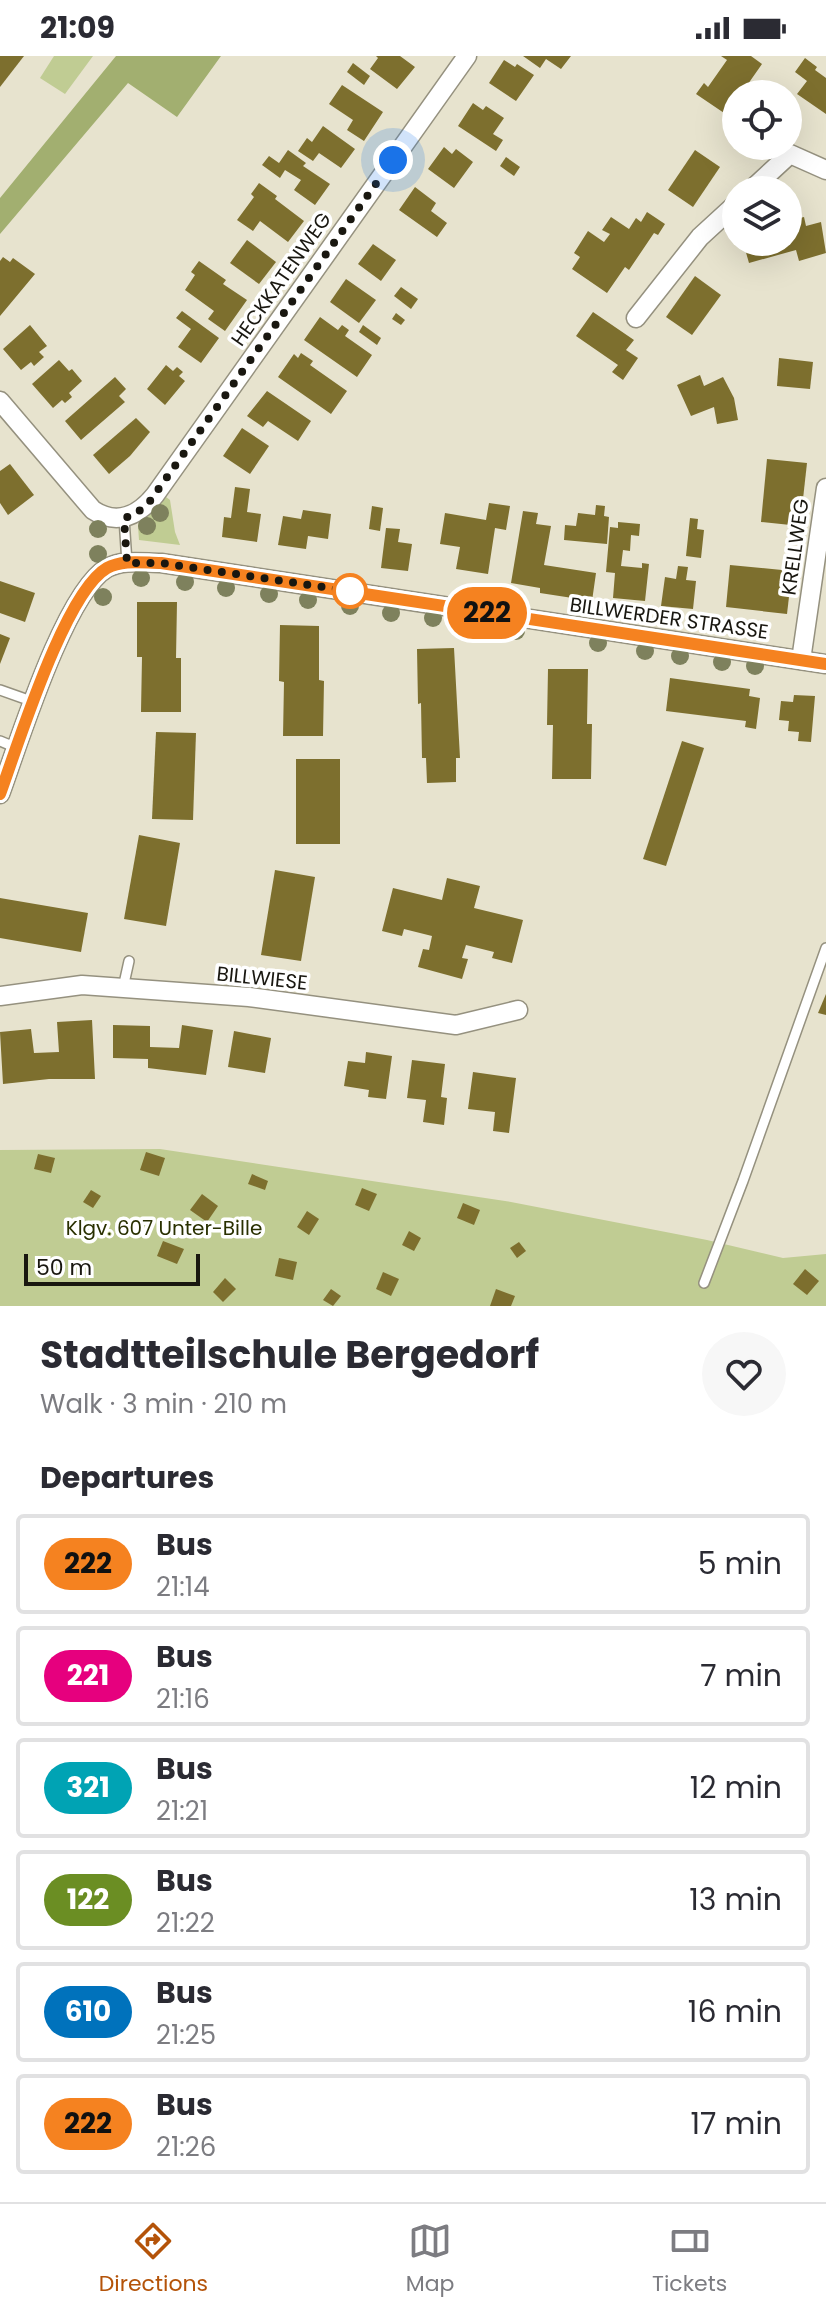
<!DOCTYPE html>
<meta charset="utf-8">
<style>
:root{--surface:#fff;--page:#f7f7f7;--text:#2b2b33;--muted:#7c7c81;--line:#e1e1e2;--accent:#b45309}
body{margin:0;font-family:Poppins,sans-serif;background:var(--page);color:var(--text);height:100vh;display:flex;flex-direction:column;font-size:30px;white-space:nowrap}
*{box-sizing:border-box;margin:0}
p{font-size:26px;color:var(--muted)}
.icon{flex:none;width:44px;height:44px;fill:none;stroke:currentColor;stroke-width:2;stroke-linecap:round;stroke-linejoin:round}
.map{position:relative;height:1250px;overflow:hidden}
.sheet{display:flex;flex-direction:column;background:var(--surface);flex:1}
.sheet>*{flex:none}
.badge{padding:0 16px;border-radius:26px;font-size:28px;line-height:52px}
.controls{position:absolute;left:722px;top:24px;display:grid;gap:16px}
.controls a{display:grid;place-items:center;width:80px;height:80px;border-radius:50%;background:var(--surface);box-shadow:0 8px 32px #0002;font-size:40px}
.scale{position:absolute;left:24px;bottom:20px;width:176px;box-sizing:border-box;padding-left:8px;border:4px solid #191710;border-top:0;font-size:22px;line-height:28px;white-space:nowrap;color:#191710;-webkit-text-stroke:6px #fff;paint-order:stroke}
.you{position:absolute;width:40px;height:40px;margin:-20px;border:6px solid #fff;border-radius:50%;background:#1a73e8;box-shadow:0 0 0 12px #1a73e833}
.map>.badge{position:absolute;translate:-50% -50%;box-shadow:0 0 0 4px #fff}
h2{padding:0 40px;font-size:30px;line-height:72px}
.round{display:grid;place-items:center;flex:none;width:84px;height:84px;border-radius:42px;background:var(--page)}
.head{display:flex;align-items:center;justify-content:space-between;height:136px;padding:0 40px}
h1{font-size:38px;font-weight:700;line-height:60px}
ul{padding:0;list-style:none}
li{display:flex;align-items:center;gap:24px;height:100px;margin:0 16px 12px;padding:0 24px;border:4px solid var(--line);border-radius:8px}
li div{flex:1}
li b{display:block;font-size:30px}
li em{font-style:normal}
li .badge{min-width:88px;font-weight:700;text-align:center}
.status{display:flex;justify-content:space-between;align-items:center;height:56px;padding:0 40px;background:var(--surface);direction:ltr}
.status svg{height:22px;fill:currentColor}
.tab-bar{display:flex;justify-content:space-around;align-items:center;height:112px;border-top:2px solid var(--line);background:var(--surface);font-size:22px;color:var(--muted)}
.tab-bar a{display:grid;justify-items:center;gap:4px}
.tab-bar .active{color:var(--accent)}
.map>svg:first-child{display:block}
</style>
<div class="status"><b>21:09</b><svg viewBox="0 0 49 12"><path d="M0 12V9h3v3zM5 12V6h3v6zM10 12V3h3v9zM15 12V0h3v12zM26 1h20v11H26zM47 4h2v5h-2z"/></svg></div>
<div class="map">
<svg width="826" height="1250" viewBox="0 0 826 1250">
<rect width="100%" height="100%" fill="#e7e3ce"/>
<!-- green -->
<g fill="#c0cc93">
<path d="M54,0H93L65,38L40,22Z"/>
<path d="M166,441L170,444L175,476L180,489L139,484L138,470Z"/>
<path d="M160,1093L511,1146L707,1184L783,1202L826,1198V1250H0V1094Z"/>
</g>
<!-- forest -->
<path fill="#a2af70" d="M116,0H221L177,61L128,27L0,178V142Z"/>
<!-- building -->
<g fill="#7d6f2e">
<path d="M0,0H24L0,31Z"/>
<path d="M376,0H400L415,11L397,33L370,13L378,2Z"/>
<path d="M523,0H571L561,13L546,3L540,12Z"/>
<path d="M721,0H751L762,8L741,38H736V46L727,59L696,38L704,27L708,31L727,4Z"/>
<path d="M805,2L817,11L815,14L826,22V58L797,38L807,25L795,16Z"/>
<path d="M504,4L515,11L517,8L534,19L516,45L489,27Z"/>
<path d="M353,7L370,20L364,29L347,16Z"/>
<path d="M342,29L383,56L364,85L347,74L353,64L329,48Z"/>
<path d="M473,47L483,54L486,50L504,62L493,78L503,84L496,95L458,70Z"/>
<path d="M323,70L355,93L341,112L319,97L313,105L298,95L307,82L312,86Z"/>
<path d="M444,91L452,98L456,93L473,106L454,132L428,113Z"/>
<path d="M288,94L306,107L303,110L330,128L315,149L294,134L301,124L285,114L280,122L262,109L269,100L279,107Z"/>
<path d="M695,94L720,111L693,151L668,134Z"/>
<path d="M506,101L520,111L514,120L500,110Z"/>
<path d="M259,127L277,140L275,143L304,165L288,186L260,165L253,175L237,164L254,141L251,138Z"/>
<path d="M415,131L436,147L431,155L447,167L437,181L399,154Z"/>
<path d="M647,156L665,168L658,179L654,177L629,214L625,211L607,237L572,213L580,201L574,197L588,175L604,186L610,178L602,174L611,161L629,173L636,162L641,166Z"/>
<path d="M804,161L806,170L821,166L826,197L799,205L796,194L749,207L743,186H788V165Z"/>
<path d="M247,184L276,206L259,228L230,207Z"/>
<path d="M373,188L396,204L381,225L358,208Z"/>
<path d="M3,201L10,206L13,202L35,218L0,260V205Z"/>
<path d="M199,205L226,224L223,228L247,244L225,275L208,263L214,255L185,234L195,219L191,216Z"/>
<path d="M695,220L721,239L692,279L666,261Z"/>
<path d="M346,223L376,244L359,267L330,246Z"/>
<path d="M401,231L418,243L411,253L394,240Z"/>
<path d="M182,255L219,282L201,307L178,291L191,273L176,262Z"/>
<path d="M593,256L634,284L626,294L638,302L623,324L612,316L618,309L576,280Z"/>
<path d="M396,257L405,264L401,269L392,263Z"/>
<path d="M320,261L338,274L342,269L349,274L345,280L372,299L357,321L304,284Z"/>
<path d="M30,269L47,290L39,296L44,301L34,310L31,306L21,314L3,293Z"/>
<path d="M363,269L381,282L377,289L359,276Z"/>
<path d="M301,297L313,305L310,309L347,335L331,358L278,321L294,298L298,302Z"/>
<path d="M779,302L813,306L810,333L777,330Z"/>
<path d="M59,304L69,315L72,313L82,325L69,337L72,341L65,347L62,344L53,352L32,328Z"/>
<path d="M166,309L173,315L177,311L183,316L179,320L185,325L165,349L147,333Z"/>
<path d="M700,319L704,330L723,321L734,342L738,364L717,368L714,351L691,360L677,329Z"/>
<path d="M115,321L126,333L119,340L125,346L81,384L65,365Z"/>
<path d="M267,335L311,365L298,385L268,365L263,371L247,360Z"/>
<path d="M136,362L150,376L130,400L109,418L93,399Z"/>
<path d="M242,372L269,390L250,418L223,400Z"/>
<path d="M767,403L807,407L800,470L761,466Z"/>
<path d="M10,408L34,439L8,459L0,447V415Z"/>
<path d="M235,431L250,433L247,456L261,458L257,486L222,481L224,461L231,462Z"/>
<path d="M489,447L510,450L506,474L495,472L488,518L456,513L460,491L440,488L445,457L486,464Z"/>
<path d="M596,449L605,450L604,460L609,461L607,488L564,484L565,469L576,470L578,457L595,459Z"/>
<path d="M372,450L383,452L380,475L369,473Z"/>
<path d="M303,454L331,458L328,483L308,480L306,493L278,489L283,460L301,463Z"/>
<path d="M523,455L538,457L536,468L551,470L544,509L596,517L592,545L540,537V532L511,527Z"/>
<path d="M690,462L698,463L697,473L704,474L701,502L686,500Z"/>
<path d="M618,466L640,468L639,480L631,479L630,495L623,494L621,510L642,512V507L649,508L645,545L613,542L615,517L606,516L610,471L618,472Z"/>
<path d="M386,472L400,473L398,486L412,488L408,515L381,512Z"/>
<path d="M730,509L792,515L787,558L726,551Z"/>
<path d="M678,510L688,511L686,524L696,525L693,553L661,550L665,521L676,523Z"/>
<path d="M0,525L35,537L25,566L0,557Z"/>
<path d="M137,546H177L176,602H181V656H141L142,601H137Z"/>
<path d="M280,569L319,570V624L324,625L323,680H283L284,626L279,625Z"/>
<path d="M0,578L10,582L0,608Z"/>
<path d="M454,592L460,702H456V726L427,727L426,702H422L421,647L418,648L417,593Z"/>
<path d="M548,613H588L587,668H592L591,723H552L553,669H547Z"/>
<path d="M670,622L750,633L749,640L760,642L756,673L745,671L746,665L666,655Z"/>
<path d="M794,639L815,640L811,686L798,685L799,676L788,675L789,665L779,664L781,645L793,646Z"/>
<path d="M156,676L196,677L193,764L152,763Z"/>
<path d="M682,685L704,692L666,810L643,803Z"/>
<rect x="296" y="703" width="44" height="85"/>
<path d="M139,779L180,787L166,870L124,863Z"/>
<path d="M275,814L315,821L301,905L261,899Z"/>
<path d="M447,822L480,830L474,852L523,864L512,907L492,902L494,896L466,889L462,902L468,903L462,923L418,911L423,893L429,894L432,880L404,873L402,880L382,875L393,832L442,844Z"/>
<path d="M0,842L88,857L81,896L0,882Z"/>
<path d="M826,938V959L818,957Z"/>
<path d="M92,964L95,1023H49L3,1028L0,976L31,973L34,997L59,996L57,966Z"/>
<path d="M113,969L150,970V991L179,992L182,969L213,974L206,1019L148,1012V1003L113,1002Z"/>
<path d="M234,975L271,982L265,1017L228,1011Z"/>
<path d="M366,996L392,1000L386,1043L368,1041L369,1034L344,1030L348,1005L365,1007Z"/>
<path d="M412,1004L445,1008L441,1041L447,1042L444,1069L423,1066L426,1044L407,1042Z"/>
<path d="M473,1016L516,1022L509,1077L493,1075L495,1056L468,1053Z"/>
<path d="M146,1096L165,1102L159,1120L140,1114Z"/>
<path d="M38,1098L55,1102L51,1117L34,1113Z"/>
<path d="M252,1118L268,1125L265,1134L248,1128Z"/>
<path d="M362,1132L377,1138L369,1155L355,1149Z"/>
<path d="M91,1134L101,1140L93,1152L83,1146Z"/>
<path d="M202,1138L218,1150L207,1166L190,1154Z"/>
<path d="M463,1147L480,1154L474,1169L457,1162Z"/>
<path d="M307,1155L319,1163L309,1179L297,1171Z"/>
<path d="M409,1175L421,1182L414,1195L402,1189Z"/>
<path d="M163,1185L184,1193L177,1208L157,1200Z"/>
<path d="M519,1186L526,1195L517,1202L510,1192Z"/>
<path d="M279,1202L297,1206L293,1224L275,1220Z"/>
<path d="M805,1213L819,1225L807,1239L793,1228Z"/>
<path d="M383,1216L399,1223L391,1240L376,1233Z"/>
<path d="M225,1222L236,1233L223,1246L213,1236Z"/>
<path d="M331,1233L341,1240L333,1250L323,1244Z"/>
<path d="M496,1233L515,1240L511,1250H490Z"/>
</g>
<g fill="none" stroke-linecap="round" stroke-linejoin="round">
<defs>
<g id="service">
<path d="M124,462L127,507"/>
<path d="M0,634L34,646"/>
<path d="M0,685L17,692"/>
<path d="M123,932L129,905"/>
<path d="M704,1227L743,1125L826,892"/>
</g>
<g id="minor">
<path d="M751,134L790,98L826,114"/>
<path d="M636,262L700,181L736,148"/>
<path d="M0,345L93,454C117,470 138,460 155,439L467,0"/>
<path d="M801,604L826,432"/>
<path d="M0,738C18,689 65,536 107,512C123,503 144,507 161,507L826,608"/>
<path d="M0,940L82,929L249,941L456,969L518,954"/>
</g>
</defs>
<!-- service casing -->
<use href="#service" stroke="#95917f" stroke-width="12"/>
<!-- minor casing -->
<use href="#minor" stroke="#95917f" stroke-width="21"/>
<!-- service -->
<use href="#service" stroke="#fff" stroke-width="9"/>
<!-- minor -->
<use href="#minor" stroke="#fff" stroke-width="18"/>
</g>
<!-- trees -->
<g fill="#7e815d">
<circle cx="160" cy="457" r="9"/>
<circle cx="147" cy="470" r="9"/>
<circle cx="98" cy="473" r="9"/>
<circle cx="98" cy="498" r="9"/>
<circle cx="141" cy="522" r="9"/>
<circle cx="185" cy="526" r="9"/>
<circle cx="226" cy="532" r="9"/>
<circle cx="269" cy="538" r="9"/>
<circle cx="103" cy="541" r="9"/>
<circle cx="308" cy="544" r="9"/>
<circle cx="350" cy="550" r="9"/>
<circle cx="391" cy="557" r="9"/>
<circle cx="433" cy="562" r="9"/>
<circle cx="472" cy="568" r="9"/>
<circle cx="516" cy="575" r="9"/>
<circle cx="598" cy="587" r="9"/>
<circle cx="645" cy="595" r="9"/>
<circle cx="680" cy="600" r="9"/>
<circle cx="722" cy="606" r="9"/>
<circle cx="755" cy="610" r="9"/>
</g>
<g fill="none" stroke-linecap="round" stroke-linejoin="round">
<defs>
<path id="line" d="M0,738C18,689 65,536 107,512C123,503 144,507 161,507L826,608"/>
</defs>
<!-- line casing -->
<use href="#line" stroke="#fff" stroke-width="18"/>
<!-- line -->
<use href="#line" stroke="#f58220" stroke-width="12"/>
<!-- walk -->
<path stroke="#191710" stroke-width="8" stroke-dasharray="0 14.4" d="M350,535L161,507H127L124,462L135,459L150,445L393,104"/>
</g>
<!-- markers -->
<circle fill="#fff" stroke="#f58220" stroke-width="4" cx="350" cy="535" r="16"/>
<g text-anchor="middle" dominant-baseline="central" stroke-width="7" stroke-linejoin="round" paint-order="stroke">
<!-- street labels -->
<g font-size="20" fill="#191710" stroke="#fff">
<text transform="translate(281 223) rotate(-55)">HECKKATENWEG</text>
<text transform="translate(795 491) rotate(-82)">KRELLWEG</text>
<text transform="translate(669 562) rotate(8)">BILLWERDER STRASSE</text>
<text transform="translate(262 922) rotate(6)">BILLWIESE</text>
</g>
<!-- park labels -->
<g font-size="20" fill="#293000" stroke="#fff">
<text x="164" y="1172">Klgv. 607 Unter-Bille</text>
</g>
</g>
</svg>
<div class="controls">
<a><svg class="icon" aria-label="locate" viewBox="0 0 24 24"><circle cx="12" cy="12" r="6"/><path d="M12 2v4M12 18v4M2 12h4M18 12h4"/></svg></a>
<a><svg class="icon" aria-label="layers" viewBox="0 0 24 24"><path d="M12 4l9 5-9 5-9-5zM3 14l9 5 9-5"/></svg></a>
</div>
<div class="scale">50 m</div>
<div class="you" style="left:393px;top:104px"></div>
<b class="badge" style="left:487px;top:557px;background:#f58220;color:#111">222</b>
</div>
<section class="sheet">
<div class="head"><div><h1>Stadtteilschule Bergedorf</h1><p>Walk · 3 min · 210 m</p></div><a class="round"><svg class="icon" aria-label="heart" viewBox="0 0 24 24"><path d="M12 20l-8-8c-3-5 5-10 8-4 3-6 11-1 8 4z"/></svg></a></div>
<h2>Departures</h2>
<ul>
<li><span class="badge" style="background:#f58220;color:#111">222</span><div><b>Bus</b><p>21:14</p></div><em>5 min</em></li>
<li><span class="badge" style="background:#e6007e;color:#fff">221</span><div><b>Bus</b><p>21:16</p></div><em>7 min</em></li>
<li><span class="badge" style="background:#00a3b4;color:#fff">321</span><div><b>Bus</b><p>21:21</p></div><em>12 min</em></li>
<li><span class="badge" style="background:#6b8e23;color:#fff">122</span><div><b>Bus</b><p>21:22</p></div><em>13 min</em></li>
<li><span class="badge" style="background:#0072bc;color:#fff">610</span><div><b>Bus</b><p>21:25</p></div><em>16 min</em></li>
<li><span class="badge" style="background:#f58220;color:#111">222</span><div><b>Bus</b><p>21:26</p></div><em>17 min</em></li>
</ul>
</section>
<nav class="tab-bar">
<a class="active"><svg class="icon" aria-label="directions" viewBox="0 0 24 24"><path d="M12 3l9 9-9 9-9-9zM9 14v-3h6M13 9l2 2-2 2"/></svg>Directions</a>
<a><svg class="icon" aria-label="map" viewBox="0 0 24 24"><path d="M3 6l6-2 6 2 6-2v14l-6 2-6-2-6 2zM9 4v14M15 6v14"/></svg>Map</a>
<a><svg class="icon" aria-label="tickets" viewBox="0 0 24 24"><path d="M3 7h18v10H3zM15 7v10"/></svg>Tickets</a>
</nav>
